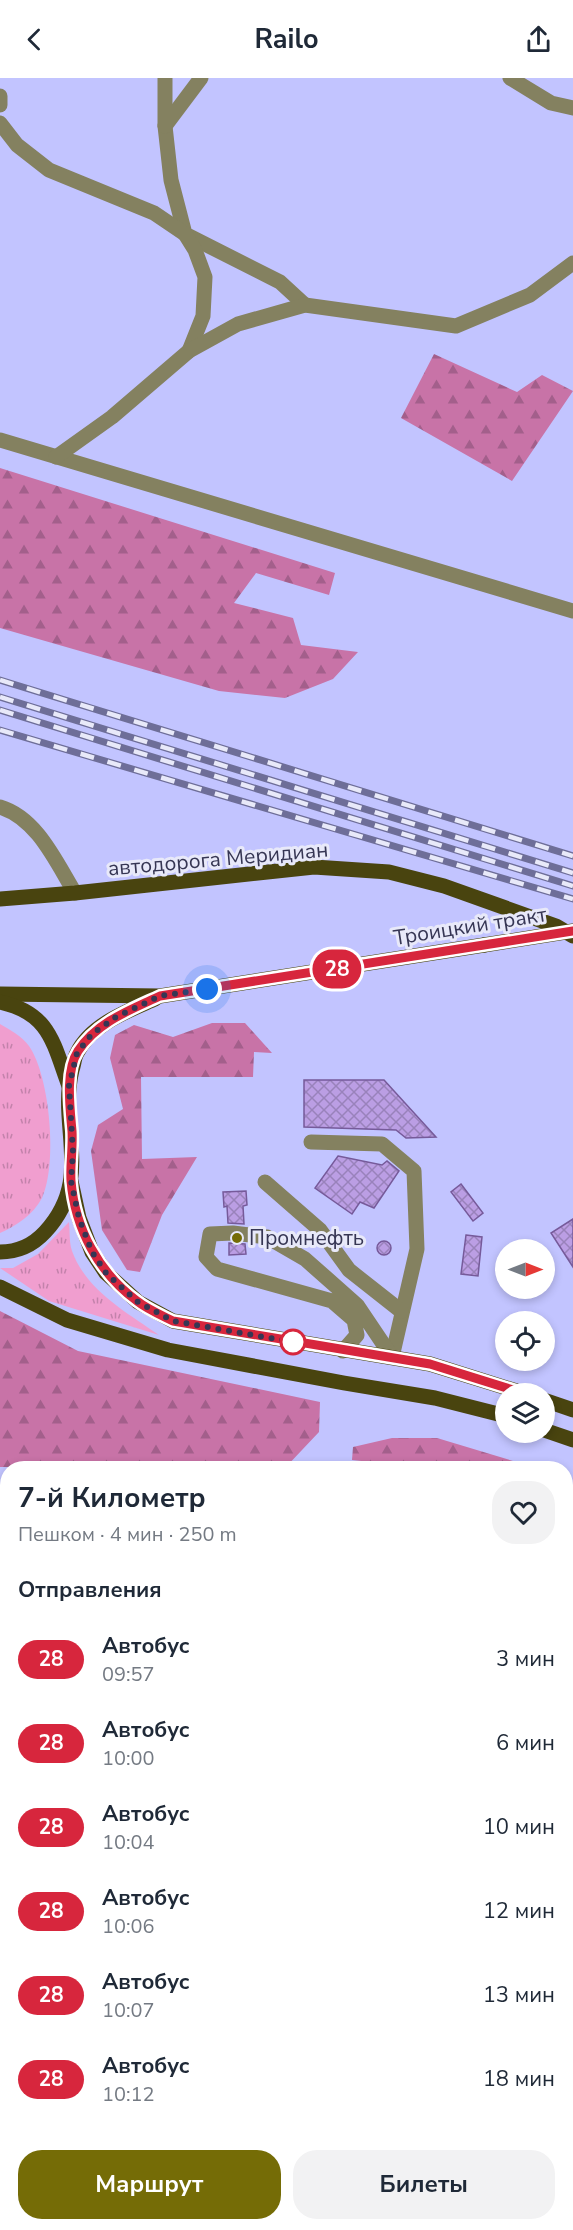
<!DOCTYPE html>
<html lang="ru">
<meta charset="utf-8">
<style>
:root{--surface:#fff;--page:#f2f2f3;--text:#1f2937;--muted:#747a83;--accent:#756c06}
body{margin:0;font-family:"Nunito Sans",sans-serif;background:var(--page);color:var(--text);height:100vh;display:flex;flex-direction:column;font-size:22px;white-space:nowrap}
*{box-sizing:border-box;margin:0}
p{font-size:20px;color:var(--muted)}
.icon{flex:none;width:33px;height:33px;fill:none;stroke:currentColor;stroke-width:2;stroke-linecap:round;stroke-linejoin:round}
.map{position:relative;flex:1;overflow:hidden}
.sheet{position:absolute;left:0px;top:1383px;width:573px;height:770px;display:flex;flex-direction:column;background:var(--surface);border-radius:24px 24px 0 0;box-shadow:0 3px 9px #0003}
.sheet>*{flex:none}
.badge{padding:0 12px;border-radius:20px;font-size:21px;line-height:39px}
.needle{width:39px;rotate:90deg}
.controls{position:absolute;left:495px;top:1161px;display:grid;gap:12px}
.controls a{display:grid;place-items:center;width:60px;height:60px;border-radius:50%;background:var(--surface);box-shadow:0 3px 9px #0003;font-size:30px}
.you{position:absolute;width:30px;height:30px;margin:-15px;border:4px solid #fff;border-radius:50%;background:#1a73e8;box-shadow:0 0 0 9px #1a73e833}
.map>.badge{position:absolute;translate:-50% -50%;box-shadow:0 0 0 3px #fff}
h2{padding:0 18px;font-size:22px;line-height:54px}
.round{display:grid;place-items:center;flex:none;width:63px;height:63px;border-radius:24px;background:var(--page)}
.overview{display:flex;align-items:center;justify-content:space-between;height:102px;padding:0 18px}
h1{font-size:28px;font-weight:700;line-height:45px}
.button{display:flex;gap:12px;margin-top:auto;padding:12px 18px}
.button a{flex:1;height:69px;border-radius:24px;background:var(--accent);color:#fff;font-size:24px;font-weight:700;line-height:69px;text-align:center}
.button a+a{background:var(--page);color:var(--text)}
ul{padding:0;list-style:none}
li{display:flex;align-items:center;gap:18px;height:84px;padding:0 18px}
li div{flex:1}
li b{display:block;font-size:22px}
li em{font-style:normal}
li .badge{min-width:66px;font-weight:700;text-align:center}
header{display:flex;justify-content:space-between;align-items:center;height:78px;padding:0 18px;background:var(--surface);font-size:27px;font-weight:700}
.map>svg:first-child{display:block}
</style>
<header><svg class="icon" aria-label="back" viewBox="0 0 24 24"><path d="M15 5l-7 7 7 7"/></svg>Railo<svg class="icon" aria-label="share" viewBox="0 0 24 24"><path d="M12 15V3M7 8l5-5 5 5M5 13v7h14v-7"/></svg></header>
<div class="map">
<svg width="573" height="2152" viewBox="0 0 573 2152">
<defs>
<pattern id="grass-tufts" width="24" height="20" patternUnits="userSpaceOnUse" patternTransform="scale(1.5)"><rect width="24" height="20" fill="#f09ecf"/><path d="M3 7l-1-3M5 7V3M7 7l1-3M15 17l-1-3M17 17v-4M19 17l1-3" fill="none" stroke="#c382ab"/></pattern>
<pattern id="forest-firs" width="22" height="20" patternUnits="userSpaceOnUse" patternTransform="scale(1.5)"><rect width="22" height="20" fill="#c873a7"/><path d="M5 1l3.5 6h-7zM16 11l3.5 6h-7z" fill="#a35f8b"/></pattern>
<pattern id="building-cross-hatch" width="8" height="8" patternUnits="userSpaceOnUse" patternTransform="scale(1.5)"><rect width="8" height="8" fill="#bb9ee4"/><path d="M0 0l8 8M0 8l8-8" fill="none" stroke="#9982bb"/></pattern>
</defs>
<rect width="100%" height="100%" fill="#c2c4ff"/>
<!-- grass -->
<g fill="url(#grass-tufts)">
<path d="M0,946C10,952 22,958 29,968C50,998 58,1087 42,1120C33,1137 16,1148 0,1155Z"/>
<path d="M69,1144C70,1153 69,1164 72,1173C86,1212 126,1234 159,1257L49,1223L0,1190H13L38,1176Z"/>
</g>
<!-- forest -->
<g fill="url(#forest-firs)">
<path d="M434,276L517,314L542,297L573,313L512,403L401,340Z"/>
<path d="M0,390L335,495L329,517L256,495L234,525L293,540L301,567L358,574L333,601L285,620L219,613L0,550Z"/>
<path d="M212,945H245L272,975L254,974L253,999H141L142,1081L197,1079L162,1137L140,1194L127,1192L102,1152L91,1073L98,1047L123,1031L110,980L115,957L134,947L173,959Z"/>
<path d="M0,1233L78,1273L320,1324L319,1354L285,1390L0,1389Z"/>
<path d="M392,1360H437L536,1390H426L352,1382L353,1369Z"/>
</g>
<!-- garden -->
<path fill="#f09ecf" d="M566,1429L573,1434V2152H328V2145H566Z"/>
<!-- building -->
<g fill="url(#building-cross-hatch)" stroke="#765a9a" stroke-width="1.5">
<path d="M304,1002H384L436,1059L406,1060L396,1052L304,1049Z"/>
<path d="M338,1078L382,1087L387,1083L399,1093L374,1130L360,1124L352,1136L315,1110Z"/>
<path d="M461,1106L483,1135L473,1143L451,1114Z"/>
<path d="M246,1113L247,1127L243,1128L244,1146L228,1145L227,1128L224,1129L223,1114Z"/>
<path d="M573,1141V1189L551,1155Z"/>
<path d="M466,1157L482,1159L478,1198L461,1196Z"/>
<circle cx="384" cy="1170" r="7"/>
<path d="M229,1165L245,1166L246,1176L229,1177Z"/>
</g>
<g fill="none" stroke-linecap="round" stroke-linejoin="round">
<!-- minor -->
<g stroke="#848160" stroke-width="15">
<path d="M165,0V48L171,102L185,156L280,204L305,227"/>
<path d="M510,0L551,25L573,30"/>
<path d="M0,18V27"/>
<path d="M0,45L17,67L49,92L154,135L185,156L195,172L205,199L203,238L189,273"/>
<path d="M165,48L201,0"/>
<path d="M0,362L573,533"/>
<path d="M56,379L112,339L189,273L238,246L305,227L456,248L530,217L573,185"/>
<path d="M0,729C37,740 56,784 75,815"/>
<path d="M311,1064L382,1066L414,1093L417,1171L392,1279"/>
<path d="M265,1104L320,1152L349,1192L401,1233"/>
<path d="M343,1273L357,1257L354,1242L332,1223L217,1191L206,1179L210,1156L233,1155L267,1159L305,1181L357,1227L392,1279"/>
<path d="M0,1459L8,1460"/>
<path d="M566,1469L573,1474"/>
<path d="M0,1683H8"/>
<path d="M566,1812L573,1813"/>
<path d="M0,1898L8,1897"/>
<path d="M0,2092H8"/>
<path d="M301,2145V2152"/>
<path d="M519,2145V2152"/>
<path d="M427,2152V2145"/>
</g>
<!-- major -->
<g stroke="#49440f" stroke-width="15">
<path d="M0,821L75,815L314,789L389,794L444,808L556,848L573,858"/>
<path d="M0,916L160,918L484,867"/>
<path d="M0,924C50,935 53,965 69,1008"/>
<path d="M71,1103L79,1140L92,1174L106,1195L138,1224L173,1243L430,1286L526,1316"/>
<path d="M0,1174C18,1174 33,1167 45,1154C94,1101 58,1050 72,992C74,987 74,980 77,975C91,946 128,933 155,921"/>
<path d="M0,1209L67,1242L168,1272L344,1305L435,1320L506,1338"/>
<path d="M544,1322L573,1332"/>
<path d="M544,1352L573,1362"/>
</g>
<defs>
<g id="rail">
<path d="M0,602L573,778"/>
<path d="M0,619L573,795"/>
<path d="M0,632L573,808"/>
<path d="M0,652L573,821"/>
</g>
</defs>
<!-- rail casing -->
<use href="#rail" stroke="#6e6e98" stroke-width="7"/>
<!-- rail -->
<use href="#rail" stroke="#e8e9f9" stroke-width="4.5" stroke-dasharray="14" stroke-linecap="butt"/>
<!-- major-bridge -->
<path stroke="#49440f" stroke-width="15" d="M484,867L573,853"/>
</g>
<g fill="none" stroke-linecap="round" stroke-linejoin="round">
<defs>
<path id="line" d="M526,1316L430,1286L173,1243C161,1237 147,1231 137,1223C99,1195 75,1151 71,1103C70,1087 73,1070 72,1053C70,1030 65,993 78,973C97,944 130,932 160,918L573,853"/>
</defs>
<!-- line casing -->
<use href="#line" stroke="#fff" stroke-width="14"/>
<!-- line -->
<use href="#line" stroke="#d7263d" stroke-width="9"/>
<!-- walk -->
<path stroke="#363654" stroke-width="6" stroke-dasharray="0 10.8" d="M207,911L160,918L116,939L92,956L77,975L69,1008L73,1074L71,1103L79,1140L92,1174L106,1195L138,1224L173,1243L293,1264"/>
</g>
<!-- markers -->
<circle fill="#756c06" stroke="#e8e9f9" stroke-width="2" cx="237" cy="1160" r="6"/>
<circle fill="#fff" stroke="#d7263d" stroke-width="3" cx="293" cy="1264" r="12"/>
<g text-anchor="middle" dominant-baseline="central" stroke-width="6" stroke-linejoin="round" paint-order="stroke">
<!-- street labels -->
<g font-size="21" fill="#363654" stroke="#e8e9f9">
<text transform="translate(218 781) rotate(-5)">автодорога Меридиан</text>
<text transform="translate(470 848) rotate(-9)">Троицкий тракт</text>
</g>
<!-- poi labels -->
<g font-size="21" fill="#363654" stroke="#e8e9f9" text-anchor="start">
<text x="249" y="1160">Промнефть</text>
</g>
</g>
</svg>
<div class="controls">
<a><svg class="needle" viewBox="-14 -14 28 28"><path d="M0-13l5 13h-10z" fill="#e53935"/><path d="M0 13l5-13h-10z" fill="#747a83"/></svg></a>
<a><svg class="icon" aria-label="locate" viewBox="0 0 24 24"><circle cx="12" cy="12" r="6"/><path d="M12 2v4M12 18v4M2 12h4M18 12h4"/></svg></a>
<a><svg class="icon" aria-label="layers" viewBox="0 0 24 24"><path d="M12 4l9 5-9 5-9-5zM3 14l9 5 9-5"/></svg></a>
</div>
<div class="you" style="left:207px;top:911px"></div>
<b class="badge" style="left:337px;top:891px;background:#d7263d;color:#fff">28</b>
<section class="sheet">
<div class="overview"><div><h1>7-й Километр</h1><p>Пешком · 4 мин · 250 m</p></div><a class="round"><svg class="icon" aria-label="heart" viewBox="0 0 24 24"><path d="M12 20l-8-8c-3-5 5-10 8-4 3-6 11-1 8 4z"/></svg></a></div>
<h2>Отправления</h2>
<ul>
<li><span class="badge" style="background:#d7263d;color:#fff">28</span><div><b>Автобус</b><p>09:57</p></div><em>3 мин</em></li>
<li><span class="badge" style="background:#d7263d;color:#fff">28</span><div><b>Автобус</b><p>10:00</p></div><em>6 мин</em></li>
<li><span class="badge" style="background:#d7263d;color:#fff">28</span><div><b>Автобус</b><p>10:04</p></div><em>10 мин</em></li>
<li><span class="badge" style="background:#d7263d;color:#fff">28</span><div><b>Автобус</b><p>10:06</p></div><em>12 мин</em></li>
<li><span class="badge" style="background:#d7263d;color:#fff">28</span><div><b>Автобус</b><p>10:07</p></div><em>13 мин</em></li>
<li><span class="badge" style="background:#d7263d;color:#fff">28</span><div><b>Автобус</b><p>10:12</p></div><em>18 мин</em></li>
</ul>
<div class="button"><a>Маршрут</a><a>Билеты</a></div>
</section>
</div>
